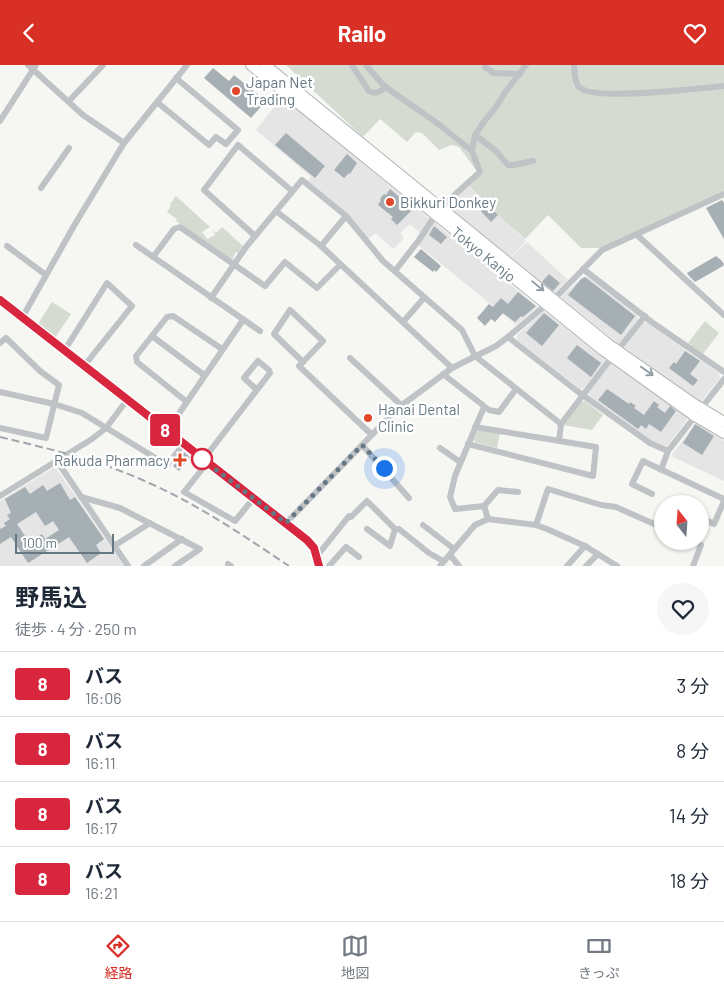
<!DOCTYPE html>
<html lang="ja">
<meta charset="utf-8">
<style>
:root{--surface:#fff;--page:#f6f6f7;--text:#1f2937;--muted:#747a83;--line:#e0e1e3;--accent:#d93025}
body{margin:0;font-family:Barlow,"Noto Sans JP",sans-serif;background:var(--page);color:var(--text);height:100vh;display:flex;flex-direction:column;font-size:19px;white-space:nowrap}
*{box-sizing:border-box;margin:0}
p{font-size:16px;color:var(--muted)}
.icon{flex:none;width:28px;height:28px;fill:none;stroke:currentColor;stroke-width:2;stroke-linecap:round;stroke-linejoin:round}
.map{position:relative;height:501px;overflow:hidden}
.side{display:flex;flex-direction:column;background:var(--surface);flex:1}
.side>*{flex:none}
.badge{padding:0 10px;border-radius:4px;font-size:18px;line-height:32px}
.needle{width:32px;rotate:343deg}
.tools{position:absolute;left:654px;top:430px;display:grid;gap:10px}
.tools a{display:grid;place-items:center;width:55px;height:55px;border-radius:50%;background:var(--surface);box-shadow:0 1px 4px #0004;font-size:25px}
.scale{position:absolute;left:15px;bottom:12px;width:99px;box-sizing:border-box;padding-left:5px;border:2px solid #657883;border-top:0;font-size:14px;line-height:18px;white-space:nowrap;color:#657883;-webkit-text-stroke:4px #fff;paint-order:stroke}
.you{position:absolute;width:25px;height:25px;margin:-12px;border:4px solid #fff;border-radius:50%;background:#1a73e8;box-shadow:0 0 0 8px #1a73e833}
.map>.badge{position:absolute;translate:-50% -50%;box-shadow:0 0 0 2px #fff}
.round{display:grid;place-items:center;flex:none;width:52px;height:52px;border-radius:26px;background:var(--page)}
.headline{display:flex;align-items:center;justify-content:space-between;height:85px;padding:0 15px}
h1{font-size:24px;font-weight:700;line-height:38px}
ul{padding:0;list-style:none}
li{display:flex;align-items:center;gap:15px;height:65px;padding:0 15px;border-top:1px solid var(--line)}
li div{flex:1}
li b{display:block;font-size:19px}
li em{font-style:normal}
li .badge{min-width:55px;font-weight:700;text-align:center}
header{display:flex;justify-content:space-between;align-items:center;height:65px;padding:0 15px;background:var(--accent);color:#fff;font-size:22px;font-weight:700}
.tab-bar{display:flex;justify-content:space-around;align-items:center;height:70px;border-top:1px solid var(--line);background:var(--surface);font-size:14px;color:var(--muted)}
.tab-bar a{display:grid;justify-items:center;gap:2px}
.tab-bar .on{color:var(--accent)}
.map>svg:first-child{display:block}
</style>
<header><svg class="icon" aria-label="back" viewBox="0 0 24 24"><path d="M15 5l-7 7 7 7"/></svg>Railo<svg class="icon" aria-label="heart" viewBox="0 0 24 24"><path d="M12 20l-8-8c-3-5 5-10 8-4 3-6 11-1 8 4z"/></svg></header>
<div class="map">
<svg width="724" height="501" viewBox="0 0 724 501">
<rect width="100%" height="100%" fill="#f6f6f3"/>
<!-- built -->
<g fill="#e4e5e4">
<path d="M282,32L431,155L421,169L410,159L400,168L404,173L393,184L376,168L368,174L307,117L311,112L256,65Z"/>
<path d="M468,119L498,150L526,176L510,192L445,139Z"/>
<path d="M434,157L538,242L516,260L418,180Z"/>
<path d="M527,177L568,215L556,227L554,228L510,193Z"/>
<path d="M583,212H588L637,250L638,255L619,279L562,234V231Z"/>
<path d="M544,246L606,295L584,323L580,324L517,275V270Z"/>
<path d="M646,257L719,308L720,313L701,337L624,282L643,258Z"/>
<path d="M610,298L688,353L668,380L665,381L654,377L590,331L589,327Z"/>
<path d="M696,358L724,376V416L671,391Z"/>
<path d="M53,403H56L124,501H0V436Z"/>
</g>
<!-- green -->
<g fill="#d6dbd2">
<path d="M286,0H724V126L601,183H581L548,150L525,174L498,150L468,119L479,109L459,82L452,80L439,85L422,68L416,67L407,77L380,54L363,72Z"/>
<path d="M176,131L210,162L202,167L207,174L215,170L212,164L216,168L222,162L243,181L238,188L236,187L233,192L234,194H231L176,156L177,154L167,147L171,141L170,139Z"/>
<path d="M52,237L71,249L55,273L38,259Z"/>
<path d="M705,256L719,268L703,289L688,278Z"/>
<path d="M585,336L603,350L592,365L563,360L581,337Z"/>
<path d="M480,365L500,368L497,383L475,377L474,375L477,367Z"/>
</g>
<!-- building -->
<g fill="#a6afb4" fill-rule="evenodd">
<path d="M213,3L229,16L234,10L266,36L251,53L204,13Z"/>
<path d="M286,68L325,101L315,113L275,80Z"/>
<path d="M347,89L357,98L350,109L349,108L344,113L334,105Z"/>
<path d="M390,124L413,144L397,160L391,154L393,152L378,140L381,135L380,134L384,129L386,130Z"/>
<path d="M722,135L724,138V174L706,143Z"/>
<path d="M484,137L498,150L491,157L478,143Z"/>
<path d="M434,161L447,172L441,179L429,170Z"/>
<path d="M421,184L441,201L436,207L434,205L433,207L414,192Z"/>
<path d="M716,191L721,195L724,199L723,201L695,217L689,211L687,208Z"/>
<path d="M549,209L560,218L553,226L542,217Z"/>
<path d="M585,212L635,251L621,270L568,230L581,214Z"/>
<path d="M518,227L536,241L523,252L521,251L515,257L503,248L495,257L491,254L485,261L477,253L489,239L493,242L501,233L508,239Z"/>
<path d="M544,248L559,260L542,281L526,268Z"/>
<path d="M577,280L601,298L591,312L567,293Z"/>
<path d="M685,286L700,296L690,309L698,315L693,321L669,303L674,297L676,299Z"/>
<path d="M607,324L629,339L630,337L636,341L634,343L644,350L654,336L659,340L657,342L665,348L670,341L676,346L661,367L649,359L646,364L641,360L638,364L598,335Z"/>
<path d="M695,359L714,371L702,390L683,378Z"/>
<path d="M184,387L190,392L179,406L173,401Z"/>
<path d="M60,418L70,435L75,432L104,474L96,480L101,488L87,498L69,472L28,498L11,472L0,479V464L6,461L4,458L10,454L7,450L11,448L5,434L25,422L30,429L43,420L47,426ZM36,447L45,461L53,456L59,465L45,474L42,469L29,477L17,459Z"/>
</g>
<g fill="none" stroke-linecap="round" stroke-linejoin="round">
<defs>
<g id="highway">
<path d="M251,0L603,285L695,351L724,368"/>
<path d="M265,0L608,279L694,339L724,357"/>
</g>
</defs>
<!-- highway casing -->
<use href="#highway" stroke="#b2b6b9" stroke-width="12"/>
<!-- minor -->
<g stroke="#bfc3c6" stroke-width="6">
<path d="M28,0L83,50L124,78"/>
<path d="M352,0L369,26C376,30 380,26 386,22"/>
<path d="M366,0L384,21L437,58L472,86L480,107L440,143L419,175L395,206"/>
<path d="M574,0C575,6 574,17 579,22C593,37 700,23 724,21"/>
<path d="M485,2L493,8L520,9"/>
<path d="M69,36L103,0"/>
<path d="M157,37L209,80L216,72L226,79L238,65L176,13"/>
<path d="M0,56L36,0"/>
<path d="M475,70L496,86L508,100H514L533,96"/>
<path d="M472,86L475,70L483,58L496,42L506,26L526,0"/>
<path d="M41,123L69,83"/>
<path d="M276,146L321,181L452,303"/>
<path d="M637,170L724,250"/>
<path d="M255,171L204,125L238,80L292,126"/>
<path d="M136,180L260,266"/>
<path d="M7,181L46,210"/>
<path d="M321,181L346,151"/>
<path d="M153,192L174,164L180,162L265,221L285,197L317,223L340,200"/>
<path d="M583,204L653,258L724,307"/>
<path d="M211,233L246,182L302,115L346,151L383,196L462,265L475,291L561,359"/>
<path d="M0,235L307,475L314,483L319,501"/>
<path d="M290,245L323,276L303,297L274,269Z"/>
<path d="M22,253L75,159L124,78L187,0"/>
<path d="M403,257L424,233"/>
<path d="M152,271L204,310"/>
<path d="M508,272L577,326L650,378L668,386"/>
<path d="M0,278L6,273L40,306L59,320L46,373L0,363"/>
<path d="M621,281L645,251"/>
<path d="M64,286L107,218L132,241L84,301"/>
<path d="M350,293L401,340"/>
<path d="M303,297L299,301L372,370"/>
<path d="M443,309L489,345L499,347L516,324"/>
<path d="M0,327L54,339L82,348L167,400L183,380"/>
<path d="M187,337L137,297L136,291L167,252L173,251L222,284"/>
<path d="M484,342L455,411L450,432L455,444L484,441L488,454"/>
<path d="M167,366L243,255"/>
<path d="M559,376L561,359L612,292"/>
<path d="M468,379L593,411L596,382L475,362"/>
<path d="M362,380L409,433"/>
<path d="M440,383L460,397"/>
<path d="M203,395L270,308L269,305L258,296L244,313L256,324"/>
<path d="M57,396L128,501"/>
<path d="M207,398L184,427L235,456L253,434"/>
<path d="M661,405L668,386L724,314"/>
<path d="M652,429L632,419L643,396L724,434"/>
<path d="M0,431L92,374L106,363L127,335"/>
<path d="M81,432L120,443L200,484L175,501"/>
<path d="M484,441L498,425L518,427"/>
<path d="M700,452L714,459L724,436"/>
<path d="M286,458L398,343L452,303L496,281L508,272L559,229L602,185L724,129"/>
<path d="M423,460L454,484"/>
<path d="M536,460L548,424L601,440L616,442L661,462"/>
<path d="M367,464L390,481L395,464"/>
<path d="M114,481L150,458"/>
<path d="M450,490L459,501"/>
<path d="M317,491L349,451L351,452L367,436L395,464H399L429,488L443,496"/>
<path d="M228,499L231,501"/>
<path d="M144,501L182,474"/>
<path d="M329,501L346,482L359,492"/>
<path d="M440,501L475,460L488,454L536,460L547,464L585,481L617,501"/>
<path d="M567,501L585,481"/>
<path d="M586,501L598,489"/>
<path d="M693,501L701,480"/>
</g>
<!-- highway -->
<use href="#highway" stroke="#fff" stroke-width="10"/>
<!-- rail -->
<path stroke="#a0a7ac" stroke-width="2" stroke-dasharray="8 4" stroke-linecap="butt" d="M0,372C50,384 102,396 149,418C199,440 244,471 289,501"/>
</g>
<!-- one-way arrows -->
<defs><path id="oneway-shaft" d="M-6 0H5M1.5-3L5.5 0L1.5 3" fill="none" stroke-width="1.6" stroke-linecap="round" stroke-linejoin="round" transform="scale(1.25)"/></defs>
<g stroke="#93a0a8">
<use href="#oneway-shaft" transform="translate(538 221) rotate(39)"/>
<use href="#oneway-shaft" transform="translate(647 306) rotate(35)"/>
</g>
<g fill="none" stroke-linecap="round" stroke-linejoin="round">
<defs>
<path id="line" d="M0,235L307,475L314,483L319,501"/>
</defs>
<!-- line casing -->
<use href="#line" stroke="#fff" stroke-width="11"/>
<!-- line -->
<use href="#line" stroke="#d7263d" stroke-width="8"/>
<!-- walk -->
<path stroke="#657883" stroke-width="5" stroke-dasharray="0 9" d="M202,394L286,458L362,380L384,403"/>
</g>
<!-- markers -->
<g fill="#e04829" stroke="#fff" stroke-width="2">
<circle cx="236" cy="26" r="5"/>
<circle cx="390" cy="137" r="5"/>
<circle cx="368" cy="353" r="5"/>
<path d="M177.5 387.5h5v5h5v5h-5v5h-5v-5h-5v-5h5z"/>
</g>
<circle fill="#fff" stroke="#d7263d" stroke-width="2.5" cx="202" cy="394" r="10"/>
<g text-anchor="middle" dominant-baseline="central" stroke-width="5" stroke-linejoin="round" paint-order="stroke">
<!-- poi labels -->
<g font-size="15" fill="#657883" stroke="#fff" text-anchor="start">
<text x="246" y="17">Japan Net<tspan x="246" dy="17">Trading</tspan></text>
<text x="400" y="137">Bikkuri Donkey</text>
<text x="378" y="344">Hanai Dental<tspan x="378" dy="17">Clinic</tspan></text>
<text x="170" y="395" text-anchor="end">Rakuda Pharmacy</text>
</g>
<!-- street labels -->
<g font-size="15" fill="#657883" stroke="#fff">
<text transform="translate(484 189) rotate(39)">Tokyo Kanjo</text>
</g>
</g>
</svg>
<div class="tools">
<a><svg class="needle" viewBox="-14 -14 28 28"><path d="M0-13l5 13h-10z" fill="#e53935"/><path d="M0 13l5-13h-10z" fill="#747a83"/></svg></a>
</div>
<div class="scale">100 m</div>
<div class="you" style="left:384px;top:403px"></div>
<b class="badge" style="left:165px;top:365px;background:#d7263d;color:#fff">8</b>
</div>
<section class="side">
<div class="headline"><div><h1>野馬込</h1><p>徒歩 · 4 分 · 250 m</p></div><a class="round"><svg class="icon" aria-label="heart" viewBox="0 0 24 24"><path d="M12 20l-8-8c-3-5 5-10 8-4 3-6 11-1 8 4z"/></svg></a></div>
<ul>
<li><span class="badge" style="background:#d7263d;color:#fff">8</span><div><b>バス</b><p>16:06</p></div><em>3 分</em></li>
<li><span class="badge" style="background:#d7263d;color:#fff">8</span><div><b>バス</b><p>16:11</p></div><em>8 分</em></li>
<li><span class="badge" style="background:#d7263d;color:#fff">8</span><div><b>バス</b><p>16:17</p></div><em>14 分</em></li>
<li><span class="badge" style="background:#d7263d;color:#fff">8</span><div><b>バス</b><p>16:21</p></div><em>18 分</em></li>
</ul>
</section>
<nav class="tab-bar">
<a class="on"><svg class="icon" aria-label="directions" viewBox="0 0 24 24"><path d="M12 3l9 9-9 9-9-9zM9 14v-3h6M13 9l2 2-2 2"/></svg>経路</a>
<a><svg class="icon" aria-label="map" viewBox="0 0 24 24"><path d="M3 6l6-2 6 2 6-2v14l-6 2-6-2-6 2zM9 4v14M15 6v14"/></svg>地図</a>
<a><svg class="icon" aria-label="tickets" viewBox="0 0 24 24"><path d="M3 7h18v10H3zM15 7v10"/></svg>きっぷ</a>
</nav>
